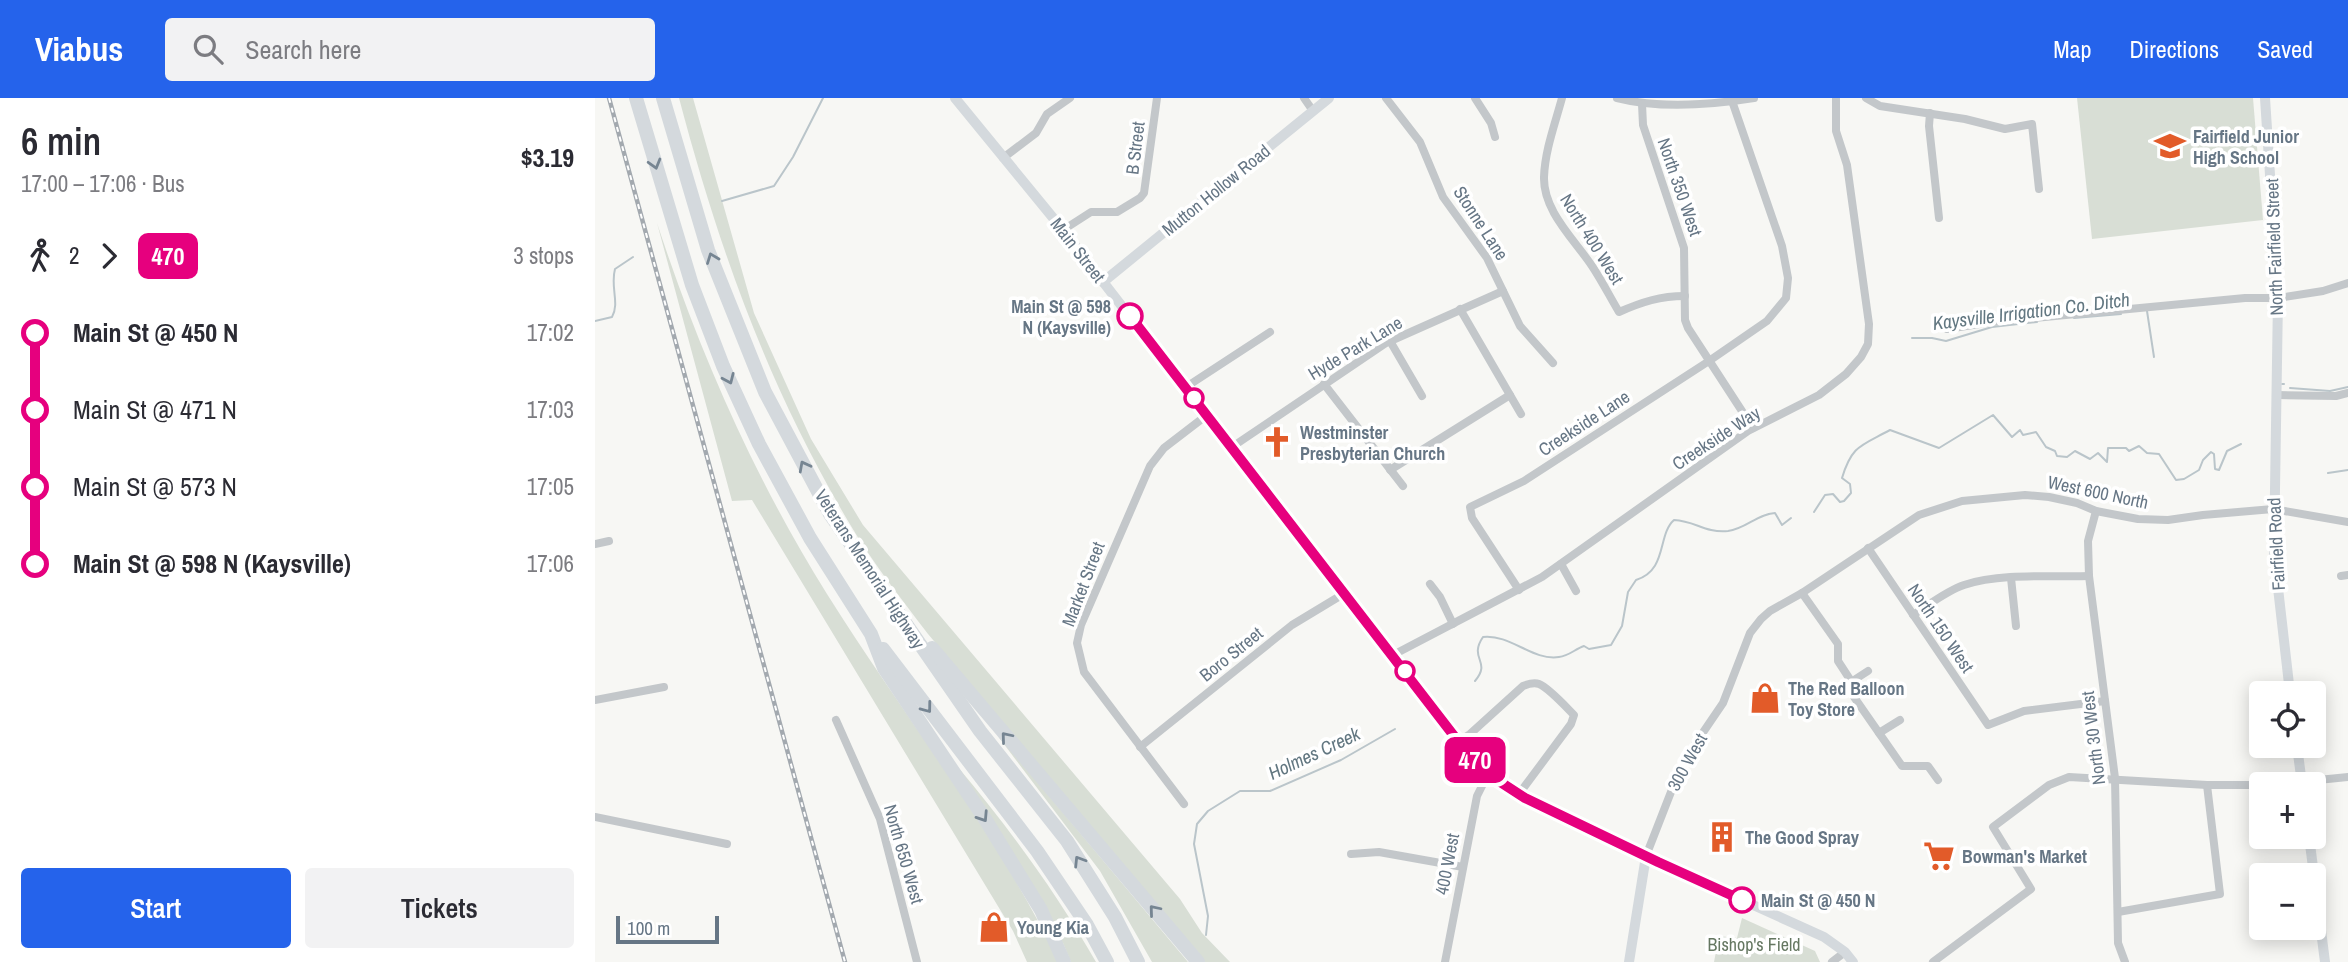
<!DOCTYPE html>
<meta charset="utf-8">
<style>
:root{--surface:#fff;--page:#f2f2f3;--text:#2b2b33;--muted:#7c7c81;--accent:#2563eb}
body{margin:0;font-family:"Archivo Narrow",sans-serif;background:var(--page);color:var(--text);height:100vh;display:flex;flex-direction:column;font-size:26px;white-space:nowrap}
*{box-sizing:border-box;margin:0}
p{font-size:23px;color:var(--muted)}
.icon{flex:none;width:38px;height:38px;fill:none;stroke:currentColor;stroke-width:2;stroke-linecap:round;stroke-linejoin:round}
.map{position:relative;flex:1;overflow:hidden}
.drawer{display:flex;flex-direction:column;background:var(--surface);width:595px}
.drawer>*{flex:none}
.badge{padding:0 14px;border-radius:10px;font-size:24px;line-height:46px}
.fabs{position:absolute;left:1654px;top:583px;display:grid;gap:14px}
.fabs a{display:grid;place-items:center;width:77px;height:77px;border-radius:7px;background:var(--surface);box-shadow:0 4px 18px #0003;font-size:35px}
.scale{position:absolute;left:21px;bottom:18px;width:103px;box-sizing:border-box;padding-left:7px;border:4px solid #667685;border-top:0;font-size:19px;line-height:24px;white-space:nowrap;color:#667685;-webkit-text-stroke:5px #fff;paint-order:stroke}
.map>.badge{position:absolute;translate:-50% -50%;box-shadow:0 0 0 4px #fff}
.legs{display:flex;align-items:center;gap:10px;height:77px;padding:0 21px;font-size:23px}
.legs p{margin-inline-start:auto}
.overview{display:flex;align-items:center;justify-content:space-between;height:119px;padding:0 21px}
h1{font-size:38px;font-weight:600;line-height:52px}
.action{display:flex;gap:14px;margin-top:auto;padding:14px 21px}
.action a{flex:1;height:80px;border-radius:7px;background:var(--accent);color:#fff;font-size:28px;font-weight:600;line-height:80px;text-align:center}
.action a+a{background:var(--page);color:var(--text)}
ul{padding:0 21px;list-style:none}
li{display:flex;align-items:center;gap:24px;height:77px;font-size:26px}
li i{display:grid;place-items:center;width:10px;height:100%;margin:0 9px;background:currentColor}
li i::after{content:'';width:18px;height:18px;margin:-9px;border:5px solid;border-radius:50%;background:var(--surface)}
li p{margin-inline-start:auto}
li:first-child i{background:linear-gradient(#0000 50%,currentColor 0)}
li:last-child i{background:linear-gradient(currentColor 50%,#0000 0)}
header{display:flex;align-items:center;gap:42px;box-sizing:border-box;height:98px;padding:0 35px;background:var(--accent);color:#fff}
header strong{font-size:33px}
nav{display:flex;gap:38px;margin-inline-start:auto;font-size:24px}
.search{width:490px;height:63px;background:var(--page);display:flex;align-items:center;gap:18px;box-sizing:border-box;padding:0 24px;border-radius:7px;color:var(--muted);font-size:26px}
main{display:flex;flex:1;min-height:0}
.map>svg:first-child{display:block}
</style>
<header>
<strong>Viabus</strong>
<div class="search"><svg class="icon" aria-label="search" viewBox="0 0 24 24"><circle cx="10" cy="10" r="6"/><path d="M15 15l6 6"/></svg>Search here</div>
<nav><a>Map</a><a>Directions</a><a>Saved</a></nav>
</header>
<main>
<section class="drawer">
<div class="overview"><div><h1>6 min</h1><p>17:00 – 17:06 · Bus</p></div><b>$3.19</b></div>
<div class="legs"><svg class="icon" aria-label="walk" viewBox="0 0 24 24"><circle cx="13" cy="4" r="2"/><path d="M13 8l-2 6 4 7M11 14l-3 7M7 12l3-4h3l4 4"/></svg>2<svg class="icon" aria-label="forward" viewBox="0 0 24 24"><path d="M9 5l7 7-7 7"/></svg><b class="badge" style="background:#e6007e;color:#fff">470</b><p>3 stops</p></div>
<ul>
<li><i style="color:#e6007e"></i><b>Main St @ 450 N</b><p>17:02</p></li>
<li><i style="color:#e6007e"></i><span>Main St @ 471 N</span><p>17:03</p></li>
<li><i style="color:#e6007e"></i><span>Main St @ 573 N</span><p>17:05</p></li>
<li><i style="color:#e6007e"></i><b>Main St @ 598 N (Kaysville)</b><p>17:06</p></li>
</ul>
<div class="action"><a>Start</a><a>Tickets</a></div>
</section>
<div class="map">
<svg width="1753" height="864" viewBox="0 0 1753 864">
<rect width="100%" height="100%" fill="#f7f7f4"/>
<!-- green -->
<g fill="#d8ded5">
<path d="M84,0H98L159,215L216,341L268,427L585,801L607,835L635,864H610L333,536C305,499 276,463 253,423C173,288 124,151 84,0Z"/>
<path d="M1482,0H1658L1668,122L1497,141Z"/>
<path d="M62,125C105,256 159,379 232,496C309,619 401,733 464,864H432L418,833L157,402L137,403Z"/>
<path d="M402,637L413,649L593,864H557L505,773Z"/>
<path d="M362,668C414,730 461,794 501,864H476L468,845Z"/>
<path d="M1147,820L1220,853L1225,864H1119L1124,838L1142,840Z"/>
</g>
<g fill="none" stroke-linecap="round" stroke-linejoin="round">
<!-- stream -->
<g stroke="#bac5ca" stroke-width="2">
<path d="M127,103L179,88L198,59L228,0"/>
<path d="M1552,213L1559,259"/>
<path d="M1479,220L1526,216"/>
<path d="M0,223L17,219C25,205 15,189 20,171L38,159"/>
<path d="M1317,240H1337L1351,243L1397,229L1442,224"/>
<path d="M1687,286H1689"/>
<path d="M1695,290L1735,293L1753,289"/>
<path d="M1733,375L1753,372"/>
<path d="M1219,414L1230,397L1238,396L1245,404L1249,403L1256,395L1255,386L1247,380C1257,347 1266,348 1295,332L1344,350L1398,317L1417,339L1425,332L1428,337L1441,334L1451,349L1460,353L1462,358L1472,359L1480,353L1495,361L1503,355L1512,364L1513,350H1531L1534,353L1544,348L1552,355L1564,356L1581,382L1589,381L1604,372L1608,362L1616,354L1619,356L1620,371L1624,372L1632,353L1646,346"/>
<path d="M880,583C897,563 873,561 888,539C916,536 937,563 964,559C974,558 980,551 989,548L994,551L1016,547L1027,528L1033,494L1041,482C1073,472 1062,437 1079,422C1101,423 1109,435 1133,433C1151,431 1162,416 1180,415L1187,427L1196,420"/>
<path d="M611,837L613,818L599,746L602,726L613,713L645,693H675L746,662L800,631"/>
</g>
<!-- street -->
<g stroke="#c3c7ca" stroke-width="8">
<path d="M709,0L718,13"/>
<path d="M791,0L825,44L848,99L892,160L925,228L958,265"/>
<path d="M880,0L896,25L900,39"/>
<path d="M967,0C960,26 950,52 949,79C948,113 979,141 997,168C1007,183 1015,199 1024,214C1047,204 1065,198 1090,198"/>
<path d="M1022,0C1065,11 1115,7 1159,0"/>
<path d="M1271,0L1285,8L1370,21L1410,31L1437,26L1444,91"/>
<path d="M1047,6L1048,27L1089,150L1090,222L1093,230L1158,330"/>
<path d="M1335,15L1334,28L1344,120"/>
<path d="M408,60L441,35L452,16L475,0"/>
<path d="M468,132L496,114H522L545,100L549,95L562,0"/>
<path d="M865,211L926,316"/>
<path d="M1352,231L1397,224L1650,200H1683L1728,193L1753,185"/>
<path d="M795,243L827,298"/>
<path d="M729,286L808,388"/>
<path d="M591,289L675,234"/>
<path d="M1681,297L1741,298L1753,295"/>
<path d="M637,349L791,245L908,193"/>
<path d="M795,372L915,297"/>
<path d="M1501,413L1493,443L1494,478L1520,680L1523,845L1530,864"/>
<path d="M0,446L14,443"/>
<path d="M1273,450L1393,627L1429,613L1510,603"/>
<path d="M966,466L981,493"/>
<path d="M1746,478L1753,477"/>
<path d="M1416,480L1421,528"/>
<path d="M835,486L845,499L858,526"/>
<path d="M924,492L877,420L875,409L929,383L1114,263L1172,223L1191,200L1193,180L1187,148L1136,0"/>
<path d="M1207,495L1243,546V563L1256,583L1259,599L1307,668H1333L1343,682"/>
<path d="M1318,517C1334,507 1351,493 1369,487C1405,475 1456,479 1494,478"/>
<path d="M798,557L947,479L1153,333L1224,297L1251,276L1266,259L1273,246L1274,226L1252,67L1241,33V0"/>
<path d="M1256,584L1273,573"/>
<path d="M0,602L69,589"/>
<path d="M241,622L285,721L322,864"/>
<path d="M1284,635L1305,622"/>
<path d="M864,643L875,636L928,588C933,586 939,584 944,586C954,590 972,610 979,617L976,626L924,696"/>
<path d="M545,649L697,527L750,495"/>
<path d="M1683,686L1753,679"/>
<path d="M589,706L489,574L482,545L486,527L555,368L569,350L612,317"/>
<path d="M0,719L132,746"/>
<path d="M756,756L784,754L868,769"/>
<path d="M1051,758L1083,676L1094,655L1128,605L1155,535L1166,521L1175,513L1207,495L1324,417L1367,403L1430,397L1454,399L1482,405L1501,413L1543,421L1573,422L1608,417L1678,411L1753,424"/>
<path d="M1523,814L1625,796L1612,687"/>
<path d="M850,864L882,698L893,676"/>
<path d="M1237,864L1250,854"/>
<path d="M1338,864L1436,791L1398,729L1454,687L1474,679L1612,687H1666"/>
</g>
<!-- secondary -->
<g stroke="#d4d9dd" stroke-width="10">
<path d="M360,0L468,132L866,647L893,676L930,700L1063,764L1229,839L1250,854L1258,864"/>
<path d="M1670,0L1683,200L1679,455L1695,595"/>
<path d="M508,184L734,0"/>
<path d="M1702,648L1707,686"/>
<path d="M1714,738L1730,864"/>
<path d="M1034,864L1051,758"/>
</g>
<!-- highway -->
<g stroke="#d4d9dd" stroke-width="14">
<path d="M41,0L97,187L128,268L164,346L215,440L276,536L289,570L390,721L446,812L469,864"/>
<path d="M68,0L113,152L170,294L235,416L385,633L472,743L520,819L543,864"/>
<path d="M337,550L603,864"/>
<path d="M288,551L442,753L492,827L512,864"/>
</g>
<defs>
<path id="rail" d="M14,0L250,864"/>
</defs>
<!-- rail casing -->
<use href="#rail" stroke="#a3a9af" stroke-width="4.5"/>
<!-- rail -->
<use href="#rail" stroke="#fff" stroke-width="2" stroke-dasharray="5" stroke-linecap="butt"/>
</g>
<!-- one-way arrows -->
<defs><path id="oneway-chevron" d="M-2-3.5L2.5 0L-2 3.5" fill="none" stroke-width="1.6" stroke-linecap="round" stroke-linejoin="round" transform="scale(1.75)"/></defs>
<g stroke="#768592">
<use href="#oneway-chevron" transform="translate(60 66) rotate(74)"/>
<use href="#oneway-chevron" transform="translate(117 160) rotate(-111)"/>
<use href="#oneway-chevron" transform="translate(134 281) rotate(66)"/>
<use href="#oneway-chevron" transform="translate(209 368) rotate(-118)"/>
<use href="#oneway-chevron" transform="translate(332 610) rotate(53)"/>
<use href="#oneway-chevron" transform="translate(411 639) rotate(-130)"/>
<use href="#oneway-chevron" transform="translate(388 719) rotate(57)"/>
<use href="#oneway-chevron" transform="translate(484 763) rotate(-122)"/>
<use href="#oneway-chevron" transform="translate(559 812) rotate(-130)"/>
</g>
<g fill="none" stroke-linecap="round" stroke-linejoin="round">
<defs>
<path id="line-1" d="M535,218L866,647L893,676L930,700L1063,764L1147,802"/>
</defs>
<!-- line-1 casing -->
<use href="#line-1" stroke="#fff" stroke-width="16"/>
<!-- line-1 -->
<use href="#line-1" stroke="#e6007e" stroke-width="10"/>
</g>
<!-- icons -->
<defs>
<symbol id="school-bare" viewBox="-9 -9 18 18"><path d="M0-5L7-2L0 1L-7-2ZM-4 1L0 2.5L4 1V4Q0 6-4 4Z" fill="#e25b29" stroke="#fff" stroke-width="2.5" paint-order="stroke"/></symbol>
<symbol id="church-bare" viewBox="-9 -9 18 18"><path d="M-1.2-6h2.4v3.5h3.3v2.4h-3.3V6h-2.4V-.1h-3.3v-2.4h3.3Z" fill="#e25b29" stroke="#fff" stroke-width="2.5" paint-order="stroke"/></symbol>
<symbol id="shop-bare" viewBox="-9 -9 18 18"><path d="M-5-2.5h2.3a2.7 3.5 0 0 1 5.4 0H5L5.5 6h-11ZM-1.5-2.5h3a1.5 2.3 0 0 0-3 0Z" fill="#e25b29" stroke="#fff" stroke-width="2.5" paint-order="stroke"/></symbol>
<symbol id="building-bare" viewBox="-9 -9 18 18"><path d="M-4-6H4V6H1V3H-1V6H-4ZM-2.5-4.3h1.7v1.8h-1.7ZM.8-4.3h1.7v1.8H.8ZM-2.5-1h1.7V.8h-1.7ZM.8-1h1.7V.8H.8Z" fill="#e25b29" stroke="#fff" stroke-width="2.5" paint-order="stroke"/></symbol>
<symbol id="supermarket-bare" viewBox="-9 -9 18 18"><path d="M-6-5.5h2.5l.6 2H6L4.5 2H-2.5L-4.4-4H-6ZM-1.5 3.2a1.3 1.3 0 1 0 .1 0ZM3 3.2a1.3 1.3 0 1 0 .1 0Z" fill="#e25b29" stroke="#fff" stroke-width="2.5" paint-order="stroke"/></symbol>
</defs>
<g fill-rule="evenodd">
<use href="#school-bare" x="1553" y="26" width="44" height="44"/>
<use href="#church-bare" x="660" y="322" width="44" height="44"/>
<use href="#shop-bare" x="1148" y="578" width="44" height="44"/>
<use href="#building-bare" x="1105" y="717" width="44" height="44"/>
<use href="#supermarket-bare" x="1322" y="736" width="44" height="44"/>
<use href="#shop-bare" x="377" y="807" width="44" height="44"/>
</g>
<!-- markers -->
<g fill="#fff" stroke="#e6007e" stroke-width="3.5">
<circle cx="535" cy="218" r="12"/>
<circle cx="599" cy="300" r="9"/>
<circle cx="810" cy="573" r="9"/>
<circle cx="1147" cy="802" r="12"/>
</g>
<g text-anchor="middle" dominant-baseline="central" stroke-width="7" stroke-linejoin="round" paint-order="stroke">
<!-- poi labels -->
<g font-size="18" font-weight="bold" fill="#667685" stroke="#fff" text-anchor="start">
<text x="1598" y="38">Fairfield Junior<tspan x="1598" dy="21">High School</tspan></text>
<text x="705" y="334">Westminster<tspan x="705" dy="21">Presbyterian Church</tspan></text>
<text x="1193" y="590">The Red Balloon<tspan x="1193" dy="21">Toy Store</tspan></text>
<text x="1150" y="739">The Good Spray</text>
<text x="1367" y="758">Bowman's Market</text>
<text x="422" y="829">Young Kia</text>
</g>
<!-- street labels -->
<g font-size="18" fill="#667685" stroke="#fff">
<text transform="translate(540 50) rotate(-83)">B Street</text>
<text transform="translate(1085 89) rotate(71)">North 350 West</text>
<text transform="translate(621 92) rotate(-39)">Mutton Hollow Road</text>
<text transform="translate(886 125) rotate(57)">Stonne Lane</text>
<text transform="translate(997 141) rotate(58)">North 400 West</text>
<text transform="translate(1679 149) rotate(-92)">North Fairfield Street</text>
<text transform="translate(483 152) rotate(52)">Main Street</text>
<text transform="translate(760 250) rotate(-31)">Hyde Park Lane</text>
<text transform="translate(989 325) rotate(-33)">Creekside Lane</text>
<text transform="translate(1121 340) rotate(-33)">Creekside Way</text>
<text transform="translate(1503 394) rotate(12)">West 600 North</text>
<text transform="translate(1681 446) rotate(-93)">Fairfield Road</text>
<text transform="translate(275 471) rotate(57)">Veterans Memorial Highway</text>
<text transform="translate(488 486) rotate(-69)">Market Street</text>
<text transform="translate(1346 530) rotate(56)">North 150 West</text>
<text transform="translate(636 556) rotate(-39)">Boro Street</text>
<text transform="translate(1498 640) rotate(-97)">North 30 West</text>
<text transform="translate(1092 664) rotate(-61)">300 West</text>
<text transform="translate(309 756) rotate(74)">North 650 West</text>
<text transform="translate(852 766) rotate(-79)">400 West</text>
</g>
<!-- stop labels -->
<g font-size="18" font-weight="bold" fill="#667685" stroke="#fff" text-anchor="end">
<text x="516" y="208">Main St @ 598<tspan x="516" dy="21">N (Kaysville)</tspan></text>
<text x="1166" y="802" text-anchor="start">Main St @ 450 N</text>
</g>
<!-- park labels -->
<g font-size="18" fill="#657761" stroke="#fff">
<text x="1159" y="846">Bishop's Field</text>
</g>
<!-- water labels -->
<g font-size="19" font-style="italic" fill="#627781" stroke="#fff">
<text transform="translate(1436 213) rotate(-7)">Kaysville Irrigation Co. Ditch</text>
<text transform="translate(719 655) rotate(-25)">Holmes Creek</text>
</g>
</g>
</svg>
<div class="fabs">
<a><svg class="icon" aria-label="locate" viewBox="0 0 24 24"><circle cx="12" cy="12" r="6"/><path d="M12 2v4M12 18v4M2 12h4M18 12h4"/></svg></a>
<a>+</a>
<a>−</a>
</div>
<div class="scale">100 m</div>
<b class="badge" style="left:880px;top:662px;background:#e6007e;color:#fff">470</b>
</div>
</main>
